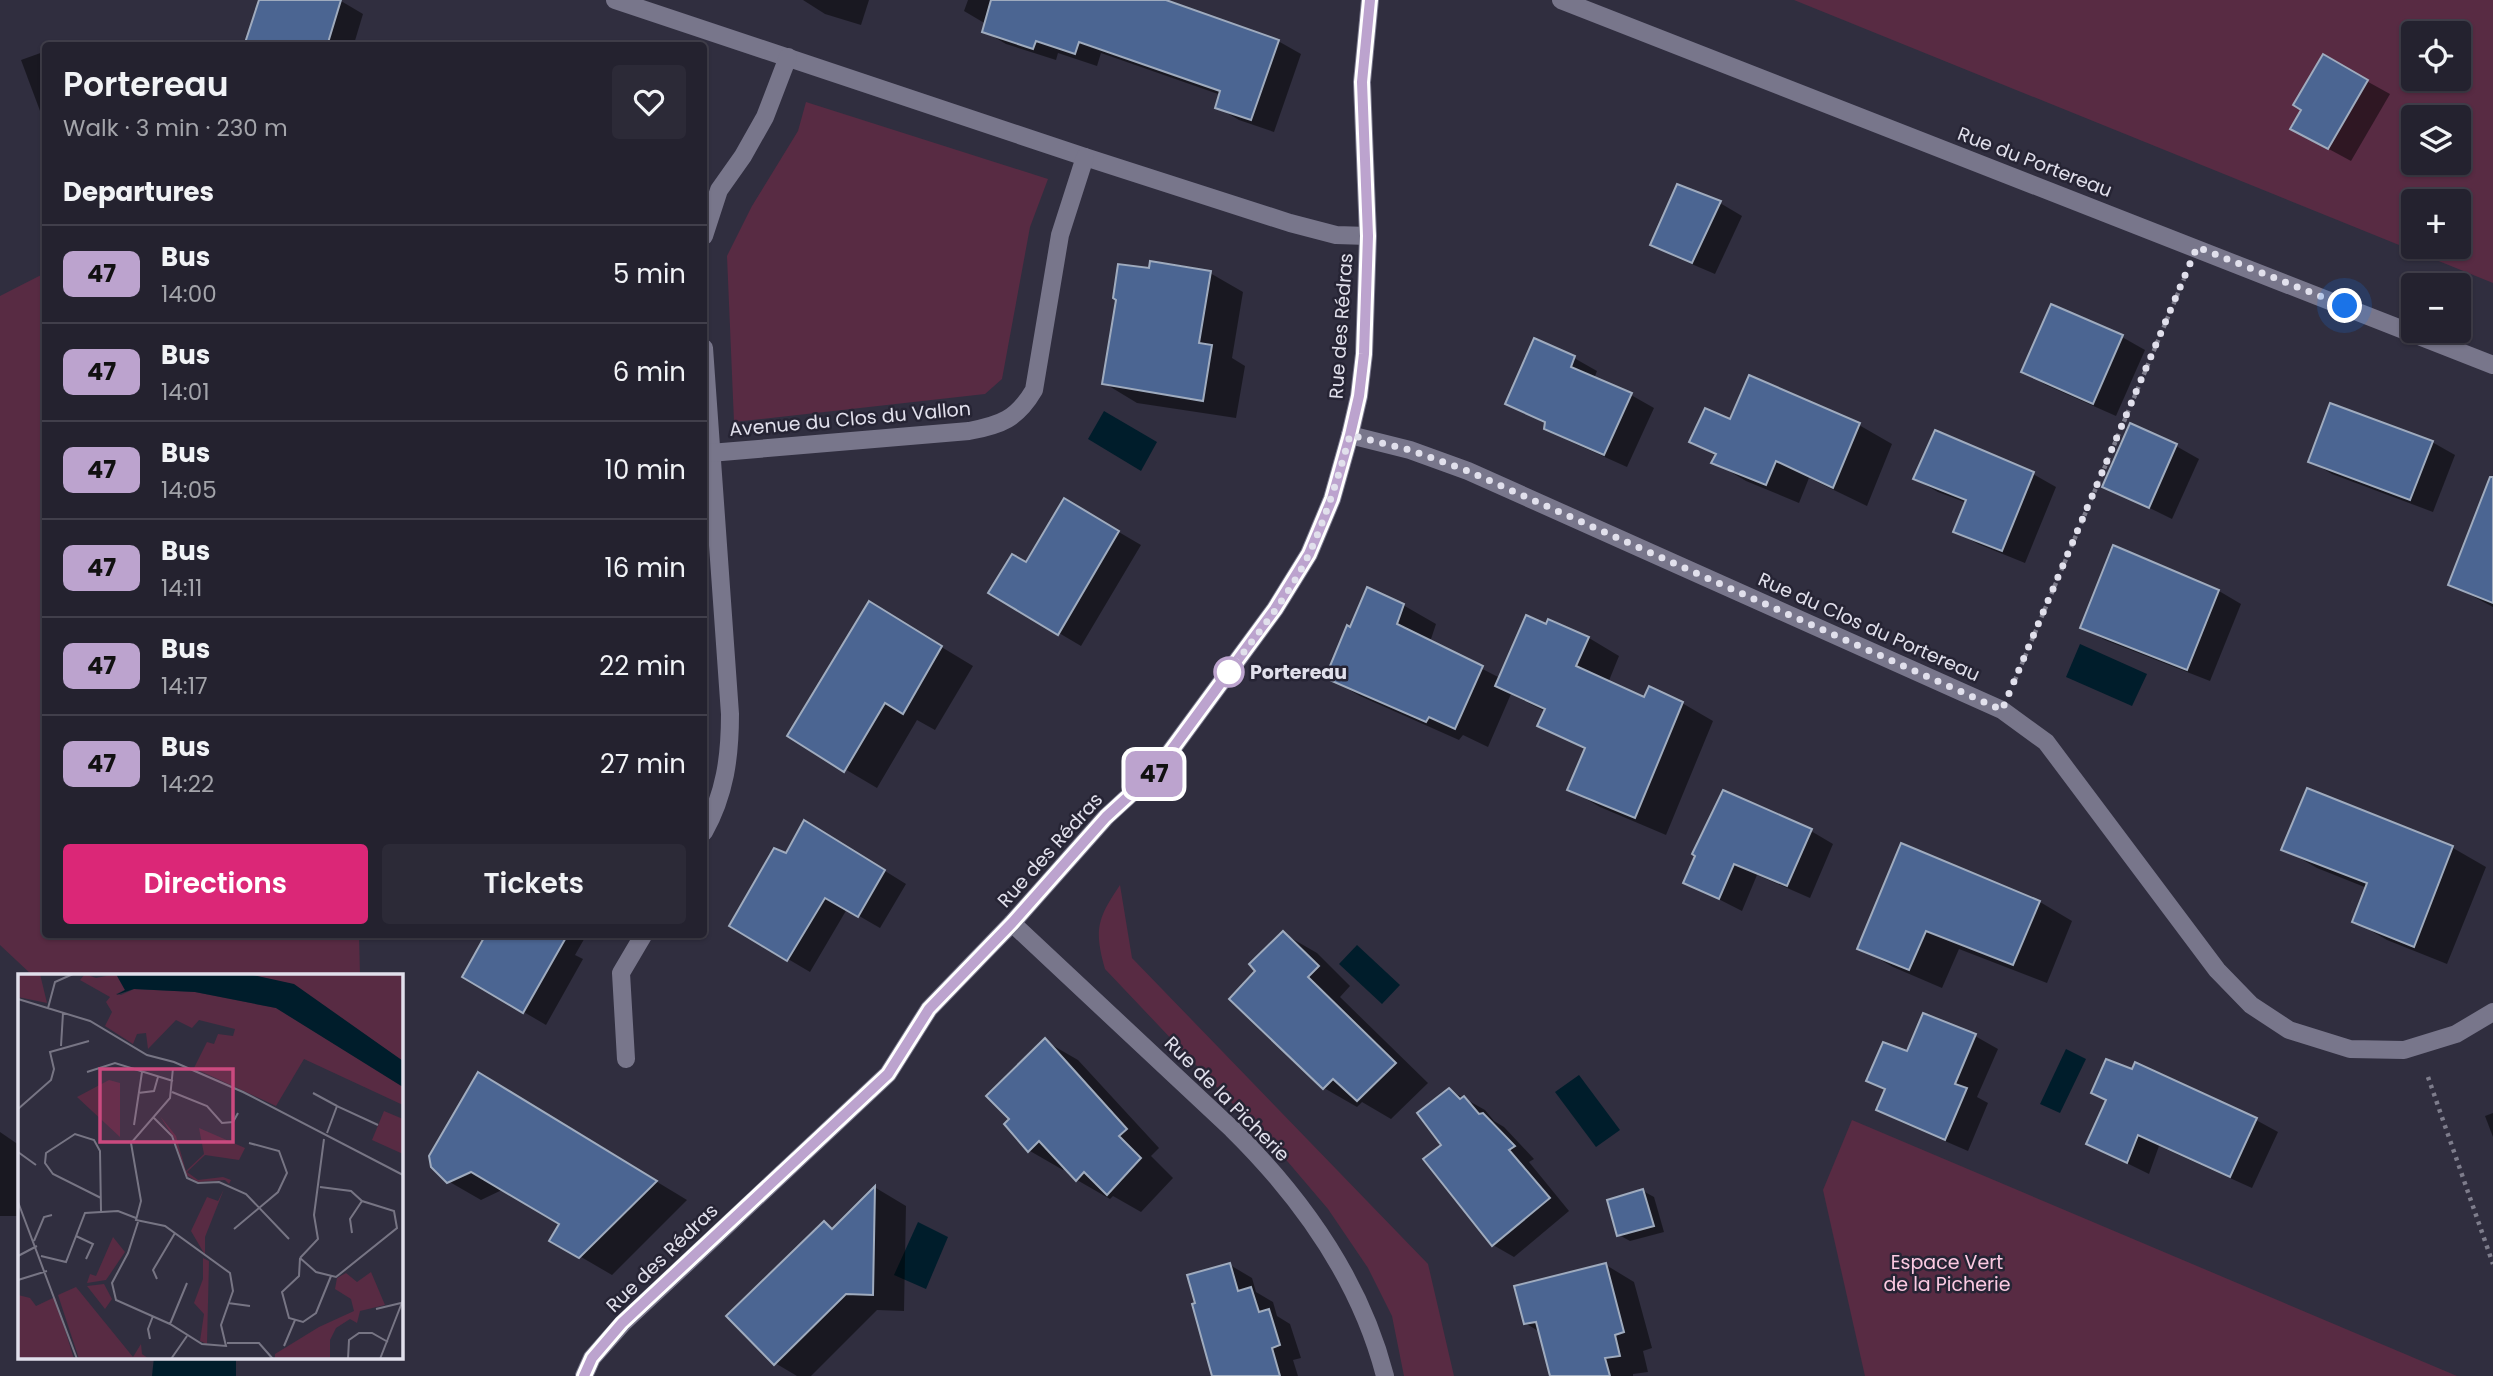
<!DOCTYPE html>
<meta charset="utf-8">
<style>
:root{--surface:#24222f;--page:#2c2a37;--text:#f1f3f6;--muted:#a3a4aa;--line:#413f4b;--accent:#db2777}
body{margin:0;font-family:Poppins,sans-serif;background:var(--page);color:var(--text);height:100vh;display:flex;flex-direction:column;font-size:26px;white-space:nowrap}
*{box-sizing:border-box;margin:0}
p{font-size:23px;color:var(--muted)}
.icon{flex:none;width:38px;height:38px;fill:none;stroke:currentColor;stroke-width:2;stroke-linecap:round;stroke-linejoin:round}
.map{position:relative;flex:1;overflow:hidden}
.drawer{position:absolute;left:42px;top:42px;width:665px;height:896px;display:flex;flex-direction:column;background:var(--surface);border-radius:7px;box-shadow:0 2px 5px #0004,0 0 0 2px var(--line)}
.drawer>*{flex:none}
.badge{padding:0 14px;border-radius:10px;font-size:24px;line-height:46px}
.fabs{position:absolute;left:2401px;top:21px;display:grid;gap:14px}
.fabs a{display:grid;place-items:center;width:70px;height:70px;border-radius:7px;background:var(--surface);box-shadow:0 2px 5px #0004,0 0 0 2px var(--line);font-size:35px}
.you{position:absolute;width:35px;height:35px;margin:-18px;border:5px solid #fff;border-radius:50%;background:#1a73e8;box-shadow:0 0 0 10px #1a73e833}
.map>.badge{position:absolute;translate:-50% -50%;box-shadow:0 0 0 4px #fff}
h2{padding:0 21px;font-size:26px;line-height:63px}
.round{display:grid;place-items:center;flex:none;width:74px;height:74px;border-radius:7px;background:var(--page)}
.overview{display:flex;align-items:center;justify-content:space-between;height:119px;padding:0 21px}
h1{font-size:33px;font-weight:600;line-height:52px}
.primary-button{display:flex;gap:14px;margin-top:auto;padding:14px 21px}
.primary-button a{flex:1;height:80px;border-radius:7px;background:var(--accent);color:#fff;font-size:28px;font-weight:600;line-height:80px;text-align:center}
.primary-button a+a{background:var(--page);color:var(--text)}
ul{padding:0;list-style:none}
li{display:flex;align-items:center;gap:21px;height:98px;padding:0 21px;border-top:2px solid var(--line)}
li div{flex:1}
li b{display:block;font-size:26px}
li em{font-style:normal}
li .badge{min-width:77px;font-weight:700;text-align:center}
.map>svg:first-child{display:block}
</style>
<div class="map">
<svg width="2493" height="1376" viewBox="0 0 2493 1376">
<rect width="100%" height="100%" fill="#302e3f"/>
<!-- green -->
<g fill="#582b43" fill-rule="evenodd">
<path d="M1794,0H2493V283ZM2413,33H2459V79H2413ZM2413,117H2459V163H2413ZM2413,201H2459V247H2413Z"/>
<path d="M806,102L1048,179L1030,227L1002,379L985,394L734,422L727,256L752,206L798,131Z"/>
<path d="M45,273L46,934L359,935L360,975H32L0,945V296Z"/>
<path d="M1120,885L1132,958L1428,1264L1454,1376H1404L1392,1316L1368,1268L1328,1209L1288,1162L1105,969C1094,930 1097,919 1120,885Z"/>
<path d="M1852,1120L2457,1376H1865L1823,1190Z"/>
</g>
<!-- water -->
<g fill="#001d2b">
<path d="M1104,411L1157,442L1141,471L1088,439Z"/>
<path d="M2080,644L2147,674L2132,706L2066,677Z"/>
<path d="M1357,945L1400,985L1382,1004L1339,964Z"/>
<path d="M2066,1049L2086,1059L2060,1113L2040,1104Z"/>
<path d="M1579,1075L1620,1130L1596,1147L1555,1092Z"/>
<path d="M918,1222L948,1237L926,1289L894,1275Z"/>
<path d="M154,1357H236V1376H152Z"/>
</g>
<!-- shadow -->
<g fill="#0007">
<path d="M260,0L341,1L363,14L354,44L357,46H253Z"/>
<path d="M803,0H869L861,25L825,14Z"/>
<path d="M968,0H1119L1278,41L1301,54L1274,132L1239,120L1217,107L1221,95L1101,53L1097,66L1058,53L1056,60L1006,44L984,31L986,24L964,11Z"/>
<path d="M46,51V127L21,60Z"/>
<path d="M2323,57L2390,94L2351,161L2314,141L2304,109Z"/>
<path d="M1720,203L1742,216L1715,274L1675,257L1653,244Z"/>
<path d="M1150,270L1210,273L1243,292L1232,358L1245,366L1236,418L1137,403L1104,383Z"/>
<path d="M2052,306L2122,337L2145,350L2116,416L2046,385L2023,372Z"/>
<path d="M1574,358L1597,371L1594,379L1631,395L1654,408L1627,467L1569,441L1546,428V424L1507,403Z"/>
<path d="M1731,421L1859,425L1892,444L1867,506L1809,478L1799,503L1746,481L1714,462L1716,456L1692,442Z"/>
<path d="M1936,433L2033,474L2056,487L2025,563L1978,544L1955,531L1967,503L1938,492L1915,479Z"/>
<path d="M2432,442L2455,455L2433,512L2332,474L2310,461Z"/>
<path d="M2176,446L2199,459L2172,519L2105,486Z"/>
<path d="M1064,500L1141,545L1081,646L990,592L1026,565Z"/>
<path d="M2493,541V607L2450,584Z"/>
<path d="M2114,547L2219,591L2241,604L2210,681L2105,640L2082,627Z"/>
<path d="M1403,605L1436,624L1430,642L1500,678L1547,626L1549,621L1589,638L1619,656L1608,683L1645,699L1682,703L1713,721L1666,835L1600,807L1569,789L1586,750L1539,725L1546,712L1511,694L1488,747L1463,735L1459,740L1360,696L1327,677L1351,629Z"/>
<path d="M900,622L973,666L935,730L917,720L877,788L789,736Z"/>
<path d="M2308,790L2453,848L2486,867L2447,964L2387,940L2354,921L2367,888L2317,868L2284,849Z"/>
<path d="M1811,831L1833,844L1810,898L1757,875L1742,911L1685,882Z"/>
<path d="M827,835L906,884L880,928L847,909L810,972L788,959L786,856Z"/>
<path d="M1902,845L2040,902L2072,921L2047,983L1959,949L1942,988L1893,967L1860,948Z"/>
<path d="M488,934H587L575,955L583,959L546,1025L464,977Z"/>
<path d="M1284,934L1317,953L1350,986L1340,997L1428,1083L1391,1119L1362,1102L1357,1107L1324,1088L1258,971Z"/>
<path d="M1924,1015L1975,1036L1998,1049L1977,1097L1988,1103L1968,1151L1901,1122L1878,1110L1886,1091L1868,1080L1908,1054Z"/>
<path d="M1045,1041L1078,1060L1159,1148L1151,1156L1173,1178L1141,1212L1113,1196L1110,1199L1077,1180L1065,1167L1063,1170L1030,1151L1006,1124L1011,1119Z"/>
<path d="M2136,1064L2256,1120L2278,1132L2252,1188L2159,1146L2149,1174L2088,1144Z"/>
<path d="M1449,1090L1485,1110L1494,1121L1504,1127L1534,1159L1529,1162L1569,1211L1514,1257L1493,1245L1443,1145Z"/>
<path d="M510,1093L687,1200L612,1275L552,1240L562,1224L504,1189L481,1200L448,1181Z"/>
<path d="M2493,1113V1137L2485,1116Z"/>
<path d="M0,1132L19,1145V1216H0Z"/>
<path d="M876,1188L906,1206L904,1311L877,1310L811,1376H797L775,1363L824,1223L835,1229Z"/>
<path d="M1643,1191L1654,1197L1664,1232L1630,1241L1619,1235Z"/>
<path d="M1230,1265L1252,1278L1256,1292L1273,1302L1277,1316L1290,1324L1301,1358L1293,1360L1298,1376H1214Z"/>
<path d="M1606,1265L1634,1282L1652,1348L1643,1351L1648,1372L1633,1374V1376H1552L1540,1332L1525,1323Z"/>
</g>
<!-- building -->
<g fill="#4b6592" stroke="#9fabbe" stroke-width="2">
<path d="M259,0H341L327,46H244Z"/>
<path d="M991,0H1166L1279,40L1251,120L1215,108L1220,91L1079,42L1075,54L1036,41L1033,49L982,32Z"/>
<path d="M2323,54L2368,80L2328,149L2290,129L2301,110L2293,105Z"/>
<path d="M1677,184L1721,201L1692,263L1650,245Z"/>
<path d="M1150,261L1211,271L1199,343L1212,345L1203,401L1102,384L1116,300L1113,298L1118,264L1149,268Z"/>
<path d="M2051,304L2123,335L2093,404L2021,372Z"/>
<path d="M1534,338L1575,356L1571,367L1632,393L1604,455L1544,429L1545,422L1505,404Z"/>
<path d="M1749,375L1860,423L1833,488L1776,461L1766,485L1711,463L1716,454L1689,442L1705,408L1730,419Z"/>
<path d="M2330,403L2433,441L2410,500L2308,462Z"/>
<path d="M2130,423L2177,444L2149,508L2102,487Z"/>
<path d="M1935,430L2034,472L2002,551L1953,532L1966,500L1913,479Z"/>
<path d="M2490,477H2493V603L2448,585Z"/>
<path d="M1064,498L1119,531L1058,635L988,593L1012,554L1026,562Z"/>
<path d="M2113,545L2219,590L2187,670L2080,628Z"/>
<path d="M1367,587L1404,604L1397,624L1483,666L1455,729L1429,717L1426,722L1325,678L1347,625L1350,627Z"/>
<path d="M869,601L942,646L903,714L885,703L844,772L787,736Z"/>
<path d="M1526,615L1546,624L1548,619L1589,637L1576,666L1644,697L1649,686L1683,702L1635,818L1567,790L1585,748L1537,726L1545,709L1495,686Z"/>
<path d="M2307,788L2453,846L2414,947L2352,922L2367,883L2281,850Z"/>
<path d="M1723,790L1812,829L1787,886L1734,864L1719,899L1683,883L1695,856L1692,854Z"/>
<path d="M804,820L885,870L858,917L825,898L787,961L729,926L774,848L786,853Z"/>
<path d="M1901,843L2040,901L2013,965L1926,931L1909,970L1857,949Z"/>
<path d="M1283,931L1319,966L1308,977L1396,1063L1357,1101L1333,1079L1323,1089L1229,999L1255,971L1249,964Z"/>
<path d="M486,934H568L523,1013L462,977Z"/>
<path d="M1923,1013L1976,1034L1955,1084L1967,1088L1945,1140L1876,1110L1885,1089L1866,1081L1883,1042L1907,1051Z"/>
<path d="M1045,1038L1127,1129L1119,1136L1141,1158L1107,1195L1084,1172L1076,1181L1039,1141L1028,1152L1004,1124L1009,1119L986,1096Z"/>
<path d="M2106,1059L2132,1069L2135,1062L2257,1118L2230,1177L2138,1135L2127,1163L2086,1144L2106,1100L2091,1093Z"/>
<path d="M478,1072L657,1181L579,1258L549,1241L559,1224L471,1172L447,1183L431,1167L429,1156Z"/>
<path d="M1449,1088L1460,1099L1464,1096L1479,1114L1483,1113L1515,1146L1509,1150L1550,1198L1492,1246L1423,1159L1441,1145L1417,1113Z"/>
<path d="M875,1186L873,1295L846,1294L774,1365L726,1316L824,1221L832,1229Z"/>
<path d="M1643,1189L1654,1226L1617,1236L1607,1200Z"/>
<path d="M1230,1263L1238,1291L1251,1287L1259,1312L1269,1309L1280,1345L1272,1348L1280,1376H1212L1192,1304L1195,1303L1187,1275Z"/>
<path d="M1606,1263L1624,1332L1615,1335L1620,1356L1605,1358L1610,1376H1550L1536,1322L1524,1324L1514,1286Z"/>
</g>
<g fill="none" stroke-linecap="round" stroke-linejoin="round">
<!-- path -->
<g stroke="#7e7d8c" stroke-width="4.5" stroke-dasharray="3.5 5" stroke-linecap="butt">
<path d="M2015,680L2184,279"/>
<path d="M2428,1077L2493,1264"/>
</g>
<!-- street -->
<g stroke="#78768b" stroke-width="18">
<path d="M615,0L1085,157L1290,223L1336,235L1368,236"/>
<path d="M704,236L719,190L743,156L765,117L788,57"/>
<path d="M704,348L730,714C730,757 725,794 704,832"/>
<path d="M1350,435L1410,450L1468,471L2002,710L2046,742L2217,970L2251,1005L2289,1030L2350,1049L2404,1050L2456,1034L2493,1012"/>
<path d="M710,453L969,431C1001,425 1017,419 1034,390L1060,235L1085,157"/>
<path d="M1012,923L1232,1129C1302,1198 1360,1279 1385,1376"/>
<path d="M626,1059L621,973L644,934"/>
<path d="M584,1376L592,1358L623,1323L888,1074L929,1009L1012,923L1106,817L1156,771L1275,609L1309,554L1332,499L1350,435L1359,396L1364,354L1368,236L1362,82L1370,0"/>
</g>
<!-- secondary -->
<path stroke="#78768b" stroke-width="18" d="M1561,0L2493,365"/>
</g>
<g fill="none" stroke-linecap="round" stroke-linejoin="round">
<defs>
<path id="line" d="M584,1376L592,1358L622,1323L888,1074L929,1009L1012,923L1106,817L1156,771L1275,609L1309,554L1332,499L1350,435L1359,396L1364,354L1368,236L1362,82L1370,0"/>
</defs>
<!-- line casing -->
<use href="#line" stroke="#fff" stroke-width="16"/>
<!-- line -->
<use href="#line" stroke="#bca3ce" stroke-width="10"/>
<!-- walk -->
<path stroke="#e1e0ec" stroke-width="7" stroke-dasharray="0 12.6" d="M1229,672C1257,634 1290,595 1310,552C1327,514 1339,475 1350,435L1410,450L1468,471L2002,710L2197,247L2345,306"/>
</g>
<!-- markers -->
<circle fill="#fff" stroke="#bca3ce" stroke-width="3.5" cx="1229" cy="672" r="14"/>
<g text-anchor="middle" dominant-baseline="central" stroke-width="5" stroke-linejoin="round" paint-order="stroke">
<!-- street labels -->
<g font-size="19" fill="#e1e0ec" stroke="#262434">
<text transform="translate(2035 162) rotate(21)">Rue du Portereau</text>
<text transform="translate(1341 326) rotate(-86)">Rue des Rédras</text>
<text transform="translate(850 419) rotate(-5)">Avenue du Clos du Vallon</text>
<text transform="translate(1869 627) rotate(24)">Rue du Clos du Portereau</text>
<text transform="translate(1050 850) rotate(-48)">Rue des Rédras</text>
<text transform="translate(1227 1099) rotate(45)">Rue de la Picherie</text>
<text transform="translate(662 1258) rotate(-44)">Rue des Rédras</text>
</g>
<!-- stop labels -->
<g font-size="19" font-weight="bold" fill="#e1e0ec" stroke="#262434" text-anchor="start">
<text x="1250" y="672">Portereau</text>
</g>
<!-- park labels -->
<g font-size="19" fill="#fccae2" stroke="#262434">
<text x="1947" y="1262">Espace Vert<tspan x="1947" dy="22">de la Picherie</tspan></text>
</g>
</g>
<!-- overview -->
<g transform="translate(18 974)">
<rect width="385" height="385" fill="#302e3f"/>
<path d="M0,0H22L29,29L0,23ZM67,0L78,4L98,0L107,16L98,20L103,21L116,15L177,18L258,34L385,113V131L286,85L258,132L176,94L189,68L196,70L200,60L215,62L217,55L181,46L174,54L158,46L130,75L128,59L119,60L115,70L87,52L94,38L88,28L92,23L62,6ZM230,0H385V87L273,10ZM91,106L102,109V163L59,123ZM366,137L385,145V180L354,166ZM142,142L158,162L168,197L186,180L181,154L227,174L221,186L187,181L169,198L180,206L205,203L213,206L211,210L207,206L180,208L168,201L156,164ZM206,215L187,263V281L173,257L189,223L200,227ZM95,263L107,278L88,306L69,309L72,300L78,302ZM185,284L191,287L189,370L182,367L186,340L176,329L185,305ZM353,298L367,331L342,337L339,349L332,345L318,354L312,366V385H257V380L301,353L336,337L333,325L317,315L319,304L328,299L339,308ZM86,310L94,325L87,335L69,312ZM58,313L115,383L123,370L124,380L131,385H61L40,321ZM0,321L12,324L18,332L37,323L56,385H0Z" fill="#582b43"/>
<path d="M98,0H230L276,10L385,87V113L258,34L177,18L116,15L98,21L107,16Z" fill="#001d2b"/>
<path fill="none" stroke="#777584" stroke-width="2" d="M0,25L72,47L129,81L156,88L225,118L385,201M30,34L37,8L55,0M43,72L45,39M69,98L97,89L155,107M154,118L189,132L204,149L215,148L220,139M120,119L136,117L140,103M295,119L319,132M0,135L33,106L36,95L32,78L71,67M136,144L154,162L169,204L180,209L201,208L228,220L271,265M116,151L124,98M309,159L319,132L360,151M0,178L18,191M83,224L35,200L27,189L28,179L57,160L76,166L82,177L83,237M0,228L59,385M120,248L110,279L94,309L98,326L152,350L184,370L208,372L203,351L215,317L212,299L147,252L118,246L123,227L113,169L152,124L155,94M216,255L260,218L269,199L261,177L231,169M334,259L332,245L344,227M58,262L75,270L68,285M16,267L26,243L34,241M0,282L19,272M23,282L48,288L67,239L100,237L118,244M282,284L298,298L318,303L379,254L376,237L344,227L333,217L302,213M282,284L281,302L264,318L271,344L285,348L298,339L313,302M282,284L300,265L296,241L306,165M139,305L135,296L157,259M0,306L29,297M210,329L232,332M358,335L383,329M152,350L169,309M132,365L130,355L135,342M209,369H241L255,385M266,372L277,346M153,385L169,362M330,385L331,366L341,359H354L370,368M362,385L385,326"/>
<path fill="#ca4a7f" fill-opacity="0.15" stroke="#ca4a7f" stroke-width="3.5" d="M82,95H215V168H82Z"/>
<rect width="385" height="385" fill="none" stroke="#e1e0ec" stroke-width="3.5"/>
</g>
</svg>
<div class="fabs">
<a><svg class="icon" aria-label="locate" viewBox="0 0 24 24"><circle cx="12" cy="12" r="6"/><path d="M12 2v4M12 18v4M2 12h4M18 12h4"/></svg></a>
<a><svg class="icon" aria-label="layers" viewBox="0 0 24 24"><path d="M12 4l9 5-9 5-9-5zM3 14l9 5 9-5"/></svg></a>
<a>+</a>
<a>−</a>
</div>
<div class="you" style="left:2345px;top:306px"></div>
<b class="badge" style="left:1154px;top:774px;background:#bca3ce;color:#111">47</b>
<section class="drawer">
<div class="overview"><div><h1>Portereau</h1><p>Walk · 3 min · 230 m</p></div><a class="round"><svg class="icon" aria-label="heart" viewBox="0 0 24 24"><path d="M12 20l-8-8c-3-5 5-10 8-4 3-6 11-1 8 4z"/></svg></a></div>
<h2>Departures</h2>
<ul>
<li><span class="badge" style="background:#bca3ce;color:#111">47</span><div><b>Bus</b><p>14:00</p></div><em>5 min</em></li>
<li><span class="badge" style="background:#bca3ce;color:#111">47</span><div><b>Bus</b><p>14:01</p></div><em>6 min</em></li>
<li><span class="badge" style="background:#bca3ce;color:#111">47</span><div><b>Bus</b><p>14:05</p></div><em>10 min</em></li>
<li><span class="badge" style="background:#bca3ce;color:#111">47</span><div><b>Bus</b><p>14:11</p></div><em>16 min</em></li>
<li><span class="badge" style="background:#bca3ce;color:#111">47</span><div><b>Bus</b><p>14:17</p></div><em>22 min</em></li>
<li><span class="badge" style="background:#bca3ce;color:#111">47</span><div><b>Bus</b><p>14:22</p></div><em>27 min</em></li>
</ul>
<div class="primary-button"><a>Directions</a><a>Tickets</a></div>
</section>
</div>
